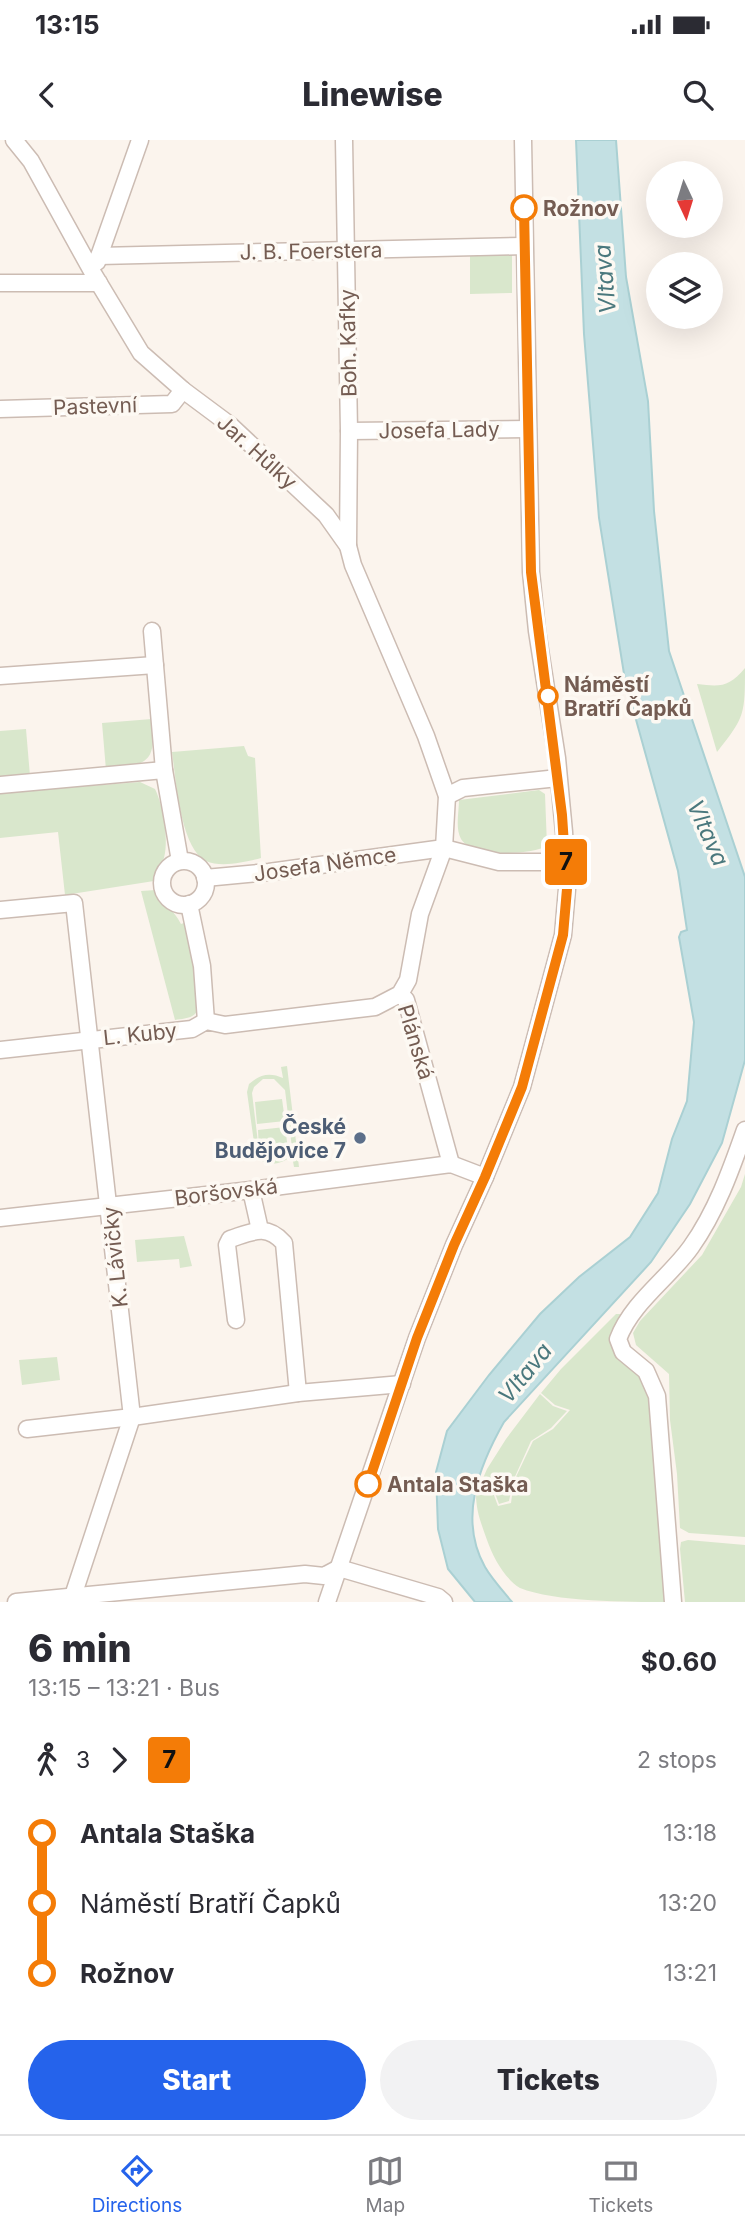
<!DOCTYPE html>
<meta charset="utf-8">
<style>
:root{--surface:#fff;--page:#f2f2f3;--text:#2b2b33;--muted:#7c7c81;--line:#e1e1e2;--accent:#2563eb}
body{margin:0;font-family:Inter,sans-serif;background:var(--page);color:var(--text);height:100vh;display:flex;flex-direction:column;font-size:26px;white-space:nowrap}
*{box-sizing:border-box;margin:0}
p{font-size:23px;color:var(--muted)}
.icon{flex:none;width:38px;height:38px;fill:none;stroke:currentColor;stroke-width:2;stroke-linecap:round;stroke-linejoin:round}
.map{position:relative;height:1462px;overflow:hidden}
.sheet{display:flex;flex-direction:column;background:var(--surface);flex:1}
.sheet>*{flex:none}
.badge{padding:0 14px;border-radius:5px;font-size:24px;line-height:46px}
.needle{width:46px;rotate:176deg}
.buttons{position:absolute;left:646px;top:21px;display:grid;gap:14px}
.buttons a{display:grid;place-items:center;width:77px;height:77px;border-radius:50%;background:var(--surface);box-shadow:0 7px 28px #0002;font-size:35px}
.map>.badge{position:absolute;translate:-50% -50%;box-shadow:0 0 0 4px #fff}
.legs{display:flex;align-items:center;gap:10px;height:77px;padding:0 28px;font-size:23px}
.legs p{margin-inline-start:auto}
.overview{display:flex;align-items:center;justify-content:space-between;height:119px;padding:0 28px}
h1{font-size:38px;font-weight:800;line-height:52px}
.primary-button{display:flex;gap:14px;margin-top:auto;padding:14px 28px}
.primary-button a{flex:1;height:80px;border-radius:42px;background:var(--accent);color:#fff;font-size:28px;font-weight:800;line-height:80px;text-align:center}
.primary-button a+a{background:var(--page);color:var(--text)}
ul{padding:0 28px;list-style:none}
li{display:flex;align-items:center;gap:24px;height:70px;font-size:26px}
li i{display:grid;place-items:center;width:10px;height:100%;margin:0 9px;background:currentColor}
li i::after{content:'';width:18px;height:18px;margin:-9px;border:5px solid;border-radius:50%;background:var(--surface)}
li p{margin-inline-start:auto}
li:first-child i{background:linear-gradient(#0000 50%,currentColor 0)}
li:last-child i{background:linear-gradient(currentColor 50%,#0000 0)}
.status{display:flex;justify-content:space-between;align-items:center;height:49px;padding:0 35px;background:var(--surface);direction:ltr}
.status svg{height:19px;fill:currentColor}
header{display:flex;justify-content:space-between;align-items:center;height:91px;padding:0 28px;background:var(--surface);font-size:32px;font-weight:800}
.dock{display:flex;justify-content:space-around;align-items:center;height:98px;border-top:2px solid var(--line);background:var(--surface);font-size:19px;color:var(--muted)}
.dock a{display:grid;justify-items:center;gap:4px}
.dock .selected{color:var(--accent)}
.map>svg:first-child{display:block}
</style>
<div class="status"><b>13:15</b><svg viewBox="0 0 49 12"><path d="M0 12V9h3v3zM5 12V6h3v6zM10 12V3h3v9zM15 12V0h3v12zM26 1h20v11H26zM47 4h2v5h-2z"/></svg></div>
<header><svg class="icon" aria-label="back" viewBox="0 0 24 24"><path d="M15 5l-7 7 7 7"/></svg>Linewise<svg class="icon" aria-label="search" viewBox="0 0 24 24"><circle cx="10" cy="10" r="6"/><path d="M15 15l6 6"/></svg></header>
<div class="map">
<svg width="745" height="1462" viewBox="0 0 745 1462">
<rect width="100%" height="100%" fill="#fbf4ed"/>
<!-- green -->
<g fill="#d9e7cc" fill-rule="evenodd">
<path d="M470,115H512V153L470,154Z"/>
<path d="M745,528C745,574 745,577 717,612L697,544C721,547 729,547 745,528Z"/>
<path d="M152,579C157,625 146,624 106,630L102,583Z"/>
<path d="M26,589L30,636L0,638V591Z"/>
<path d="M244,606L248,616L255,618L261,718C246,722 221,728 206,721C180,708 176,639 172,612Z"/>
<path d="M140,642L155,649C163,665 170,703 163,721C160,728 156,733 154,741L65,755L58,692L0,698V653Z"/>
<path d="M539,650L545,654L547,706C530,715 472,718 461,699C455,688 459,672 459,660Z"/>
<path d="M156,750C162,763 174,770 181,784L184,783L194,815L199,867C195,879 186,878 175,880L141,751Z"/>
<path d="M287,926L299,1027H294L292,1016C280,1025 267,1027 256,1017L247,952L249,944C260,934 270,932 283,938L281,927ZM263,939H274L285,950L292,1008C284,1019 276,1021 263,1017L260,1012L288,1009L285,987L258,990L259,1011L252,953L254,947Z"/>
<path d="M282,959L285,981L257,984L255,962Z"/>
<path d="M745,1034V1397L689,1393L680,1388L677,1334L670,1280L669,1234L636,1205L633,1193L640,1181L702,1115L741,1047Z"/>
<path d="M184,1096L192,1126L180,1128L179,1119L137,1122L135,1100Z"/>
<path d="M616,1174H623L611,1206L618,1218L639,1231L653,1256L668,1462C627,1462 554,1462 520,1448C504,1438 493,1417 487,1400C481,1383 476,1371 476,1354L492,1350L498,1366L511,1363L514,1341L533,1301L553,1289L570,1270L555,1265L541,1253L561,1229Z"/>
<path d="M57,1217L60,1240L22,1245L19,1220Z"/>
<path d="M540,1254L553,1266L567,1271L551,1288L531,1301L513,1341L509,1361L499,1364L493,1348L477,1352L487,1329L506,1299Z"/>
<path d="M688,1400L745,1405V1462H685L680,1409L681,1402Z"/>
</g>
<!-- water -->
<path fill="#c3e0e3" stroke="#aad0d3" stroke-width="2" d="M576,0H616L626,137L648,261L654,371L669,511L745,737V920L722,1003L690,1064L651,1122L504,1282C479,1326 458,1379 485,1427C492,1439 503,1451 512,1462H475L448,1429L438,1389L436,1332L447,1291L489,1235L540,1174L579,1137L630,1097L658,1053L672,999L687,961L694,882L679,797L681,792L687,790L678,731L625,540L599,378L584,194Z"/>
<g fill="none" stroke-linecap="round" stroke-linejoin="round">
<defs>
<g id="minor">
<path d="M344,0L349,291L348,406"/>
<path d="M99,116L524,106"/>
<path d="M97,122L140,0"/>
<path d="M0,143H99"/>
<path d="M0,269L172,264L183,250"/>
<path d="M349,291L528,289"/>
<path d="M152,491L164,630L180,721"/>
<path d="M0,536L155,525"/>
<path d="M0,645L164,630"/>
<path d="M447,656L463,648L558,638"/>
<circle cx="184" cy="743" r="22"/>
<path d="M205,738L269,732L444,708L499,722H566"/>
<path d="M189,764L202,826L206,881"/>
<path d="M0,770L74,763L132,1277L71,1462"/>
<path d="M400,854L406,860L451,1024"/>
<path d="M0,910L192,889L206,881L225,885L375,867L400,854L408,840L420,774L444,708L447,656L426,596L353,425L348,406L326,375L230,285L183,250L141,213L94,135L31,21L14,0"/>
<path d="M251,1050L260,1090"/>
<path d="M0,1078L251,1050L451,1024L485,1037"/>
<path d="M236,1180L227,1105L230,1099C252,1092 266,1083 284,1103L298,1253"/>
<path d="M27,1289L132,1277L298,1253L402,1244"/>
<path d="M339,1428L438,1457L444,1462"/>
<path d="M16,1462L305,1434L324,1436L339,1428"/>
<path d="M327,1462L417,1198L454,1105L485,1037L522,947L563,795L567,749L564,692L557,618L537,491L531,432L523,0"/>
<path d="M673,1462L657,1256L646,1231L623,1212L618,1199C632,1162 669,1138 691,1107C716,1072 731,1030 745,990"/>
</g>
</defs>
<!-- minor casing -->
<use href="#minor" stroke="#ccbcb3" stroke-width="19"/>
<!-- minor -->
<use href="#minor" stroke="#fff" stroke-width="16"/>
</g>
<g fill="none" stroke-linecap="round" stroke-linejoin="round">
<defs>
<path id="line-1" d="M368,1344L417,1198L454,1105L485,1037L522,947L563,795L567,749L562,675L531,432L524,68"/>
</defs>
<!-- line-1 casing -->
<use href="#line-1" stroke="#fff" stroke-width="16"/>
<!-- line-1 -->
<use href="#line-1" stroke="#f47c07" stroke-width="10"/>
</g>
<!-- markers -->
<g fill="#fff" stroke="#f47c07" stroke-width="3.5">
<circle cx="524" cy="68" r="12"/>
<circle cx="548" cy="556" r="9"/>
<circle cx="368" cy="1344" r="12"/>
</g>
<circle fill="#5c6f8a" stroke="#fdf9f3" stroke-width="2.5" cx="360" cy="998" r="7"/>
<g text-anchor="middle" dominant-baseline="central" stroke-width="7" stroke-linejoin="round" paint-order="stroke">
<!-- stop labels -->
<g font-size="21" font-weight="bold" fill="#745c52" stroke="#fdf9f3" text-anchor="start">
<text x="543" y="68">Rožnov</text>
<text x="564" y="544">Náměstí<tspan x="564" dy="24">Bratří Čapků</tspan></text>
<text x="387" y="1344">Antala Staška</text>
</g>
<!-- street labels -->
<g font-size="21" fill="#745c52" stroke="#fdf9f3">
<text transform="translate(311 111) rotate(-1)">J. B. Foerstera</text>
<text transform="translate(348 203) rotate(-91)">Boh. Kafky</text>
<text transform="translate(95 266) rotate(-2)">Pastevní</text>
<text transform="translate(439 290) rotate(-1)">Josefa Lady</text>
<text transform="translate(257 312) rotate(42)">Jar. Hůlky</text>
<text transform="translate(325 724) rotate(-8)">Josefa Němce</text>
<text transform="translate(140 894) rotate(-6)">L. Kuby</text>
<text transform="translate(416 902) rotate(73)">Plánská</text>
<text transform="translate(226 1052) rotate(-7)">Boršovská</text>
<text transform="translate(115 1117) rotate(-96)">K. Lávičky</text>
</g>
<!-- service labels -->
<g font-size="21" font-weight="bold" fill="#4e5e75" stroke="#fdf9f3" text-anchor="end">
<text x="346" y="986">České<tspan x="346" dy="24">Budějovice 7</tspan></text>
</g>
<!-- water labels -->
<g font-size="23" font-style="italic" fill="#4a787d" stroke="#fdf9f3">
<text transform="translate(605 139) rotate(-95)">Vltava</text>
<text transform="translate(708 693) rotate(66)">Vltava</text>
<text transform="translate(525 1233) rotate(-51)">Vltava</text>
</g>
</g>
</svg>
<div class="buttons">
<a><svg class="needle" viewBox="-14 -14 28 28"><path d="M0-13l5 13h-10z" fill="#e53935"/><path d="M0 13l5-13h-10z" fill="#7c7c81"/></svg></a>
<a><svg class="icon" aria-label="layers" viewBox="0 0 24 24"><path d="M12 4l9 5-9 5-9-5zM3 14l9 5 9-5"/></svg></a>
</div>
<b class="badge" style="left:566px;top:722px;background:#f47c07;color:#111">7</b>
</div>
<section class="sheet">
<div class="overview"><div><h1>6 min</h1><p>13:15 – 13:21 · Bus</p></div><b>$0.60</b></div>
<div class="legs"><svg class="icon" aria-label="walk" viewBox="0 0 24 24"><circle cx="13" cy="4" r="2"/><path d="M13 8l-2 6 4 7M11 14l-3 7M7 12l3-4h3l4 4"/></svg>3<svg class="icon" aria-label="forward" viewBox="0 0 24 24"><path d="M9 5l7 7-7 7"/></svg><b class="badge" style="background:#f47c07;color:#111">7</b><p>2 stops</p></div>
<ul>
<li><i style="color:#f47c07"></i><b>Antala Staška</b><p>13:18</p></li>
<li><i style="color:#f47c07"></i><span>Náměstí Bratří Čapků</span><p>13:20</p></li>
<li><i style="color:#f47c07"></i><b>Rožnov</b><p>13:21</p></li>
</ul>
<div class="primary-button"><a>Start</a><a>Tickets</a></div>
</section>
<nav class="dock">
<a class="selected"><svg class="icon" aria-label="directions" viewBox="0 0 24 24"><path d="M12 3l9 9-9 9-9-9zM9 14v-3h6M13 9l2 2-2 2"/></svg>Directions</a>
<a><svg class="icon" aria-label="map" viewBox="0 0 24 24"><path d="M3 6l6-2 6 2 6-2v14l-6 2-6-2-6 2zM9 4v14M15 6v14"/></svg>Map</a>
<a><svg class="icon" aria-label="tickets" viewBox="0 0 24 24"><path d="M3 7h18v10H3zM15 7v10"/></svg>Tickets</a>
</nav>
